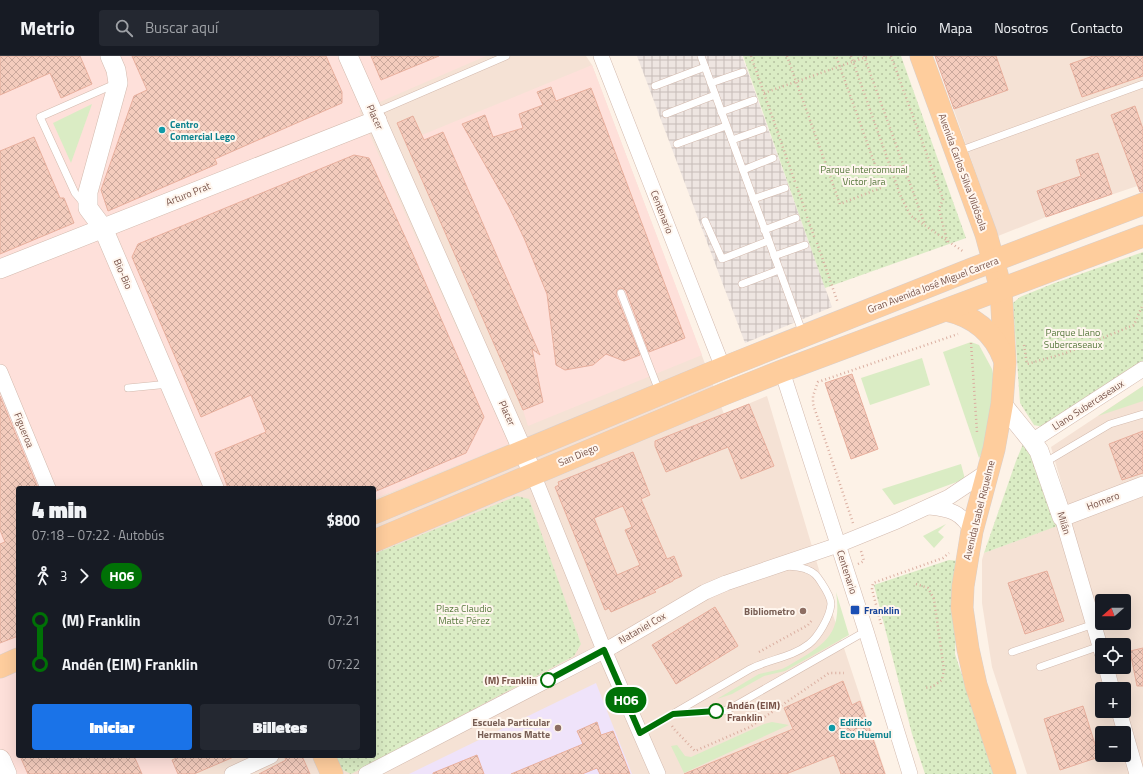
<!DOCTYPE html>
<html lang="es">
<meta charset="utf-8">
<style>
:root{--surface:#171b24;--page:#242831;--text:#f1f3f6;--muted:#9ea1a6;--line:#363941;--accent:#1a73e8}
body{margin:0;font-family:"Titillium Web",sans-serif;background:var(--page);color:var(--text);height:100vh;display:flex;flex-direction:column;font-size:15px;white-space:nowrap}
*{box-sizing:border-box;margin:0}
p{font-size:13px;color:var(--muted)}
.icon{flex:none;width:22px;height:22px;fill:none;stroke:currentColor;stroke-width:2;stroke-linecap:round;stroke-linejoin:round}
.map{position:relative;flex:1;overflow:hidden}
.side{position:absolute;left:16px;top:430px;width:360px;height:272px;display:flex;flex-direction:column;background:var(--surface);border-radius:4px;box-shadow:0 4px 16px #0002}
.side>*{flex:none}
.badge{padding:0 8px;border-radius:13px;font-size:14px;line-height:26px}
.needle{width:26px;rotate:250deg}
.controls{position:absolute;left:1095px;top:538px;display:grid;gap:8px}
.controls a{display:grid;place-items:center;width:36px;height:36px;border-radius:4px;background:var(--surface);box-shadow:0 4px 16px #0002;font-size:20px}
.map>.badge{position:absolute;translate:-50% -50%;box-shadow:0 0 0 2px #fff}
.legs{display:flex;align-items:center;gap:6px;height:44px;padding:0 16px;font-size:13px}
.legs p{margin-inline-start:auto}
.summary{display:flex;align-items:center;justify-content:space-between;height:68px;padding:0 16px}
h1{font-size:22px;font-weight:800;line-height:30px}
.primary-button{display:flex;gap:8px;margin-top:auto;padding:8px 16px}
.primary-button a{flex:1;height:46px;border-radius:4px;background:var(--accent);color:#fff;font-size:16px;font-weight:800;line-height:46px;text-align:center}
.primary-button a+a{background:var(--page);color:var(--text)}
ul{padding:0 16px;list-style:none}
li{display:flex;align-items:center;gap:14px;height:44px;font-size:15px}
li i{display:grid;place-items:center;width:6px;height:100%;margin:0 5px;background:currentColor}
li i::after{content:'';width:10px;height:10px;margin:-5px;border:3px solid;border-radius:50%;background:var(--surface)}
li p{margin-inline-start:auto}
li:first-child i{background:linear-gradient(#0000 50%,currentColor 0)}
li:last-child i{background:linear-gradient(currentColor 50%,#0000 0)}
header{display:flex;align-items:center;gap:24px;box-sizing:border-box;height:56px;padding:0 20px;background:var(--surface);border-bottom:1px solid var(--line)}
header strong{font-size:19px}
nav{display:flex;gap:22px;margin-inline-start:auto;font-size:14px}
.search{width:280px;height:36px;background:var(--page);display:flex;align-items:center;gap:10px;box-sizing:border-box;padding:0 14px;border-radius:4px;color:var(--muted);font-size:15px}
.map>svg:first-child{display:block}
</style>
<header>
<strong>Metrio</strong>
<div class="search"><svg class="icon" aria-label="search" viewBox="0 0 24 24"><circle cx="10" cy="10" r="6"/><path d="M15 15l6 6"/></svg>Buscar aquí</div>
<nav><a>Inicio</a><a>Mapa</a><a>Nosotros</a><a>Contacto</a></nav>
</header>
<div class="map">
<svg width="1143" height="718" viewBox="0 0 1143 718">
<defs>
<pattern id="industrial-grid" width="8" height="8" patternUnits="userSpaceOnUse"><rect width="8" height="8" fill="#eee5e1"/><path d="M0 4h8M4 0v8" fill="none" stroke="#c6bcb8"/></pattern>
<pattern id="park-dots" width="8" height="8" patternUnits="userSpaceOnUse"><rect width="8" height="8" fill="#daecc4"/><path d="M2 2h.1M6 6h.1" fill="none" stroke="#b6c2a1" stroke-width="1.8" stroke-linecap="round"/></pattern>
<pattern id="building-cross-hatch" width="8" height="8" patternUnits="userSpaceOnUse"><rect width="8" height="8" fill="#f4ccbd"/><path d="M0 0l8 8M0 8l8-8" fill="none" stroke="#caa89c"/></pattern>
</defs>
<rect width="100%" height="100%" fill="#fdf2e7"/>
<!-- residential -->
<g fill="#f5e2d5" fill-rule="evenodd">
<path d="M0,0H586L592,9L724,358L767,340L828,544L886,718H0ZM18,432H374V700H18Z"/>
<path d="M935,0H1143V128L1046,161L998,180Z"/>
<path d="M1143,330V718H1027L992,611L982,547V504L984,497L1072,464L1051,391ZM1102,545H1124V567H1102ZM1102,589H1124V611H1102ZM1102,633H1124V655H1102ZM1102,677H1124V699H1102Z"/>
</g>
<!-- commercial -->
<g fill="#fee0da">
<path d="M0,0H486L359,55L509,388L374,443V432H18V700H167L172,704L178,718H0Z"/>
<path d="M592,9L702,299L528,370L523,354L405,86Z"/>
</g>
<!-- industrial -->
<path fill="url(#industrial-grid)" d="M637,0H742L832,251L745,287Z"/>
<!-- education -->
<path fill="#efe3fa" d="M596,627L632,718H409Z"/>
<!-- grass -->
<g fill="#daecc4">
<path d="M92,48L71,107L53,67Z"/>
<path d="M971,286L979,289L992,313L995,327L985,391L979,402L943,296Z"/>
<path d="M922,302L930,329L870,349L861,322Z"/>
<path d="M1143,330V345L1098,360Z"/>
<path d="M961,408L965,423L894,449L882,433Z"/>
<path d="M946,468L938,476L944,481L934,492L923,480Z"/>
<path d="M836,536L849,579L785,615L764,620L732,638L717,643L759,618L782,613L788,610C822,590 843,580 836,536Z"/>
<path d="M772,666L789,669L684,717L671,690L677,689L685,700L691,701L764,668Z"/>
</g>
<!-- park -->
<g fill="url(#park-dots)">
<path d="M743,0H901L966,182L825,232Z"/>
<path d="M1143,196V305L1043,371L1034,369L1020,347L1013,247L1020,241L1052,228Z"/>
<path d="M1026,381L1060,469L984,497L1016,405Z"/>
<path d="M517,440L529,443L581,588L574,600L351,718L341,713L336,700H374V498Z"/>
<path d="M949,504L959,505L955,598L994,718H925L912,678L874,529Z"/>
</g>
<!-- building -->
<g fill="url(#building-cross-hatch)" stroke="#e8af9d" fill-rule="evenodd">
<path d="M0,0H80L92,28L61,42L50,17L0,39Z"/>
<path d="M132,0H326L342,36V47L215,103L217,108L108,155L101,134L134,40L147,34Z"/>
<path d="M371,0H439L381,24Z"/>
<path d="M935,0H996L1008,34L954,53Z"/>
<path d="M1093,0H1143V20L1082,41L1070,8Z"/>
<path d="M551,31L556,45L591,32L685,282L649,296L626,235L624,233L620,232L617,234L616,239L640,299L624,305L606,298L593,309L565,314L556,309L547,238L524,182L509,151L462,68L485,59L493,81L523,72L519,58L543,49L537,36Z"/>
<path d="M1135,50L1143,73V136H1140L1111,59Z"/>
<path d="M413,60L424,84L443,76L540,299L532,293L543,346L523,354L397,67Z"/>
<path d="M34,81L60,142H64L74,167L0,198V95Z"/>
<path d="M1098,97L1112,138L1046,161L1037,135L1081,120L1076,104Z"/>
<path d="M354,99L369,102L411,194L484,361L466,397L374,436V432H228L215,397L266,376L251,339L201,361L132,201L138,188Z"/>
<path d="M852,318L878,393L851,403L825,327Z"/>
<path d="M0,340L38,432H18V580L0,587V488L5,486L0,474Z"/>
<path d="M749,348L774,410L741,423L728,391L666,416L655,390V385Z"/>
<path d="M1143,375V417L1122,424L1109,388Z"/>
<path d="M633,396L650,439L641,443L667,503L674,500L682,520L673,524V525L654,534L656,536L611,556L609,552L605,554L555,431L559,429L558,426ZM623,450L632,471L625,474L640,509L617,519L594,462Z"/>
<path d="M1047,515L1064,565L1025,578L1008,527Z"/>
<path d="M715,551L738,590L676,628L652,589Z"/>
<path d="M1143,592V630H1137L1130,595Z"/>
<path d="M843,625L852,649L860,645L885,718H841L834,699L786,718H684L793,673L784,652Z"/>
<path d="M1083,650L1099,701L1060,714L1044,663Z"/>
<path d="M597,666L601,679L613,675L630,718H600L597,712L582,718H511L583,688L577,675Z"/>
<path d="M477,699L484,718H433V717Z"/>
<path d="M20,700H134L142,718H28Z"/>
<path d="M181,700H236L194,718H178L172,704Z"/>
<path d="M284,700H302L310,718H259L286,704Z"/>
</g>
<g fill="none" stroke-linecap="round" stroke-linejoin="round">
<defs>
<g id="service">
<path d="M701,0L803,278"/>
<path d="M711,27L743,16"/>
<path d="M655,30L705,11"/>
<path d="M721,56L754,44"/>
<path d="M374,57L506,0"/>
<path d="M666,58L715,39"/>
<path d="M732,84L763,73"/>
<path d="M677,88L726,70"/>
<path d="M959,95L1143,28"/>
<path d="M743,114L773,102"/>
<path d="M753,143L785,132"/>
<path d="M85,149L75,137L40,61L115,28"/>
<path d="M705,165L722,203L768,185"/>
<path d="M764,174L796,162"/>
<path d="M774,200L805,189"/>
<path d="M742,228L779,214"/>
<path d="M621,237L659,335"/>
<path d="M128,332L169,328"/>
<path d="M1044,407L1110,368L1143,358"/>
<path d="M1012,596L1094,568"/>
<path d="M1040,611L1100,590"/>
<path d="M675,657L724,655L731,652L866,575"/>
<path d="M640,677L750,613C769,603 791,602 809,588C818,581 830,561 831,548C831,541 825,532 821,526C818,521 814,516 808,514C802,511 794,511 787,510"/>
</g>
<g id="minor">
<path d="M601,0L723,312"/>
<path d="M782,315L866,575L910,718"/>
<path d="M0,316L48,432"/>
<path d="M1032,385L1143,313"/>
<path d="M533,418L604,594L658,718"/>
<path d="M929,451C950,453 961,456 972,475"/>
<path d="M1062,461L1102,597"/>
<path d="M1106,611L1112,633"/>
<path d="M1119,655L1137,718"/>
<path d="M232,718L271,700"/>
<path d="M366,718L613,590L705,536L726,527L838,489L897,465L949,441L988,415"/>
</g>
<g id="tertiary">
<path d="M110,0L116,14L118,27L88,136V152L103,172L214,432"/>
<path d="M348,0L533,418"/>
<path d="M0,213L377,64"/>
<path d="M1002,348L1032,385L1039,395L1062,461L1143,430"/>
</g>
<path id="secondary" d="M0,704L6,718"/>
<g id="primary">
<path d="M921,0L986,178L1001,233L1005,306L1002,348L994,393L972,475L963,530L962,552L968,593L976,629L1005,718"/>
<path d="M946,254C973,260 994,276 1004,303"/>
<path d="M374,457L723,312L972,213L1143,148"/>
<path d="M374,485L724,338L782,315L1143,180"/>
<path d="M0,611L18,603"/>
<path d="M324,700L332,718"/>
</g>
</defs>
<!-- service casing -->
<use href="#service" stroke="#d3baae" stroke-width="8"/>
<!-- minor casing -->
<use href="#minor" stroke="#d3baae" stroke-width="16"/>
<!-- tertiary casing -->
<use href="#tertiary" stroke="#d3baae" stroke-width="20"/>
<!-- secondary casing -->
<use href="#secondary" stroke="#d6b9ac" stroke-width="22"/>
<!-- primary casing -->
<use href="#primary" stroke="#d9cfcc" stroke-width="23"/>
<!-- path -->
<g stroke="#daaea0" stroke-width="2.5" stroke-dasharray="1 3" stroke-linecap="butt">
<path d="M751,0L795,126"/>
<path d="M787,0L840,148L883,131L836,0"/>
<path d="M851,0L901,141L911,160L964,196"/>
<path d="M864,0L925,169"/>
<path d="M891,0L943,143L939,153L948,189"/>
<path d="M764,37L869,0"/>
<path d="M797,131L806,156"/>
<path d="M807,161L815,183"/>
<path d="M817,187L838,247"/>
<path d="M971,287L977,376"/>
<path d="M1024,289L1027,308L1066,297L1134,269L1143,248"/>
<path d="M853,467L813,348V340L818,326L958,278"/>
<path d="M858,508L864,505L861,495"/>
<path d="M916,528L928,532L934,543L944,614L942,624L932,631L924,632"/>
<path d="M881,568L872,533L873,527L943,502L949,497"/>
<path d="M759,596L808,569L813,563"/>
<path d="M672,670L674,673L695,695L750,671L829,617H844"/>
</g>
<!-- service -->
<use href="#service" stroke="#fff" stroke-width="7"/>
<!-- minor -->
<use href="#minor" stroke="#fff" stroke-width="15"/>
<!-- tertiary -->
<use href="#tertiary" stroke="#fff" stroke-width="19"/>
<!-- secondary -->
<use href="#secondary" stroke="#fff" stroke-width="21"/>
<!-- primary -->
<use href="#primary" stroke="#fecd9d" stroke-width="22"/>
</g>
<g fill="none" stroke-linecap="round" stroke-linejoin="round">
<defs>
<path id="line-1" d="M548,624L604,594L640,677L673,658L716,655"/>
</defs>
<!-- line-1 casing -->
<use href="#line-1" stroke="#fff" stroke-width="9"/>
<!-- line-1 -->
<use href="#line-1" stroke="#007106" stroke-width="6"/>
</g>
<!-- markers -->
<g fill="#0f9aa8" stroke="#fff6ee" stroke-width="1.5">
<circle cx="162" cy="74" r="4"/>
<circle cx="832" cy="672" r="4"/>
</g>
<rect fill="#1a4fb4" stroke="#fff6ee" stroke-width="1.5" x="850" y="549" width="10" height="10" rx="2"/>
<g fill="#8d6e63" stroke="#fff6ee" stroke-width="1.5">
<circle cx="803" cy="555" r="4"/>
<circle cx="558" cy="672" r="4"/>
</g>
<g fill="#fff" stroke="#007106" stroke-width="2">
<circle cx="548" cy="624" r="7"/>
<circle cx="716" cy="655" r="7"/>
</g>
<g text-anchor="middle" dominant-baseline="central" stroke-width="4" stroke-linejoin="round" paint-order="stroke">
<!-- street labels -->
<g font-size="10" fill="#79544a" stroke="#fff6ee">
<text transform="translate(375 61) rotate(66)">Placer</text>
<text transform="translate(963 116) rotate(70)">Avenida Carlos Silva Vildósola</text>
<text transform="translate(188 138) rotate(-22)">Arturo Prat</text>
<text transform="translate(662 156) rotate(69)">Centenario</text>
<text transform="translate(123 218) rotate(67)">Bio-Bio</text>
<text transform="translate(933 229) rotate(-21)">Gran Avenida José Miguel Carrera</text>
<text transform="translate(1088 349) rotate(-33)">Llano Subercaseaux</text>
<text transform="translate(507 357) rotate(66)">Placer</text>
<text transform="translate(24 374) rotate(68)">Figueroa</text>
<text transform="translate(578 399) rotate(-23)">San Diego</text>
<text transform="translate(1103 445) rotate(-21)">Homero</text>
<text transform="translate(979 454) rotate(-76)">Avenida Isabel Riquelme</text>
<text transform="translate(1064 467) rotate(73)">Milán</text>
<text transform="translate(847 516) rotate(72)">Centenario</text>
<text transform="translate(642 572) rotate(-30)">Nataniel Cox</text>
</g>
<!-- culture labels -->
<g font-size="10" font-weight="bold" fill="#0d838f" stroke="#fff6ee" text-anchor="start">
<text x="170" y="68">Centro<tspan x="170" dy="12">Comercial Lego</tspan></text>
<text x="840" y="666">Edificio<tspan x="840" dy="12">Eco Huemul</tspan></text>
</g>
<!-- park labels -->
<g font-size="10" fill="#58793e" stroke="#fff6ee">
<text x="864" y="113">Parque Intercomunal<tspan x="864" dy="12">Victor Jara</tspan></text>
<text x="1073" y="276">Parque Llano<tspan x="1073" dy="12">Subercaseaux</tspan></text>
<text x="464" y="552">Plaza Claudio<tspan x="464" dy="12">Matte Pérez</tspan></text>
</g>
<!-- transit labels -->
<g font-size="10" font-weight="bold" fill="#164399" stroke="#fff6ee" text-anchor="start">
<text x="864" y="554">Franklin</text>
</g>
<!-- education labels -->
<g font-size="10" font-weight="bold" fill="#785e54" stroke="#fff6ee" text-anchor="end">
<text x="795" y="555">Bibliometro</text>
<text x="550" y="666">Escuela Particular<tspan x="550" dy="12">Hermanos Matte</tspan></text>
</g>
<!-- stop labels -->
<g font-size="10" font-weight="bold" fill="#79544a" stroke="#fff6ee" text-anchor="end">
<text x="537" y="624">(M) Franklin</text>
<text x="727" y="649" text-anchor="start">Andén (EIM)<tspan x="727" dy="12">Franklin</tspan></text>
</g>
</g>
</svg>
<div class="controls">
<a><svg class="needle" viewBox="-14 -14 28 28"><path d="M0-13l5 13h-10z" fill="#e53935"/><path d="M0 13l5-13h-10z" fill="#9ea1a6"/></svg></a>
<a><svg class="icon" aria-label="locate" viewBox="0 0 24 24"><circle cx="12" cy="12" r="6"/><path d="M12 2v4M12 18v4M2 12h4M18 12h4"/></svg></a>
<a>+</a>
<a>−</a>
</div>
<b class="badge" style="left:626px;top:644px;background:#007106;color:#fff">H06</b>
<section class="side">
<div class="summary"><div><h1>4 min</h1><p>07:18 – 07:22 · Autobús</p></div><b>$800</b></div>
<div class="legs"><svg class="icon" aria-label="walk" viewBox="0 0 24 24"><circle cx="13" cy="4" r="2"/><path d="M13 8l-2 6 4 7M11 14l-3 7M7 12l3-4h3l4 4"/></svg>3<svg class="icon" aria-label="forward" viewBox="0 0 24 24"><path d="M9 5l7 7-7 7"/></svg><b class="badge" style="background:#007106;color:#fff">H06</b></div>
<ul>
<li><i style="color:#007106"></i><b>(M) Franklin</b><p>07:21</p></li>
<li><i style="color:#007106"></i><b>Andén (EIM) Franklin</b><p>07:22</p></li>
</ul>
<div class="primary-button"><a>Iniciar</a><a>Billetes</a></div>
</section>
</div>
